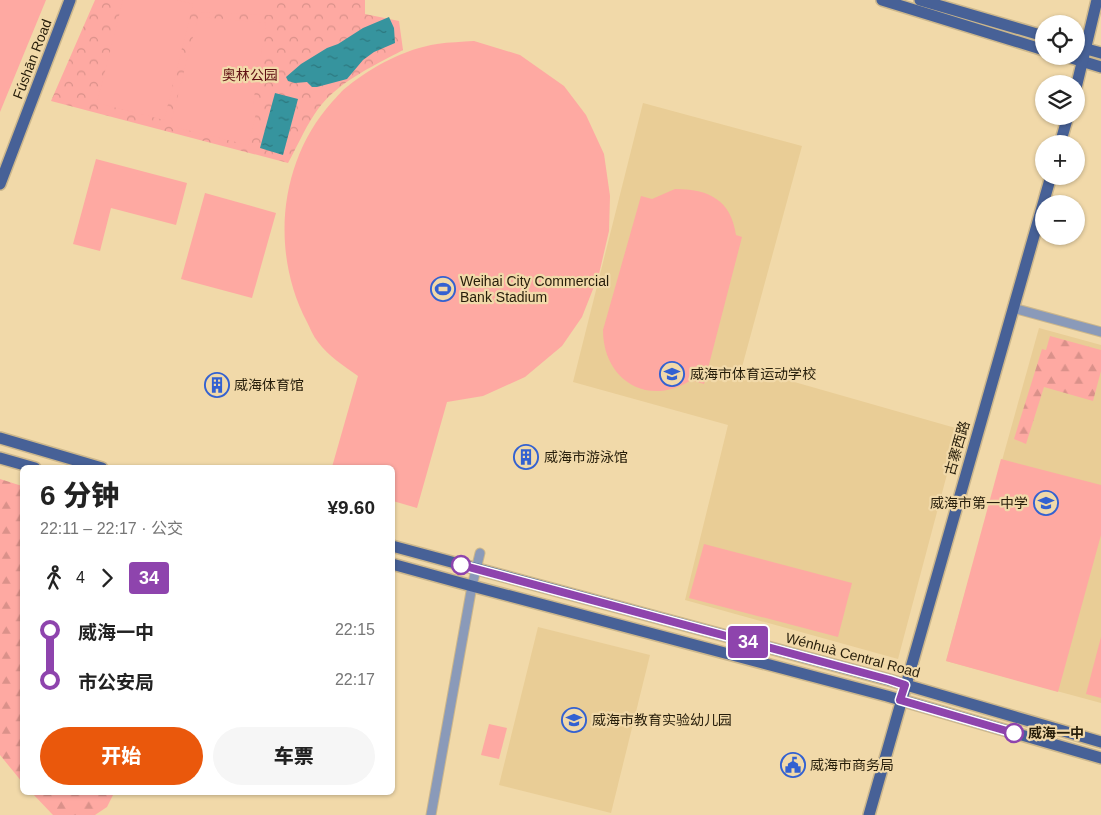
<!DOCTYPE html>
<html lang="zh">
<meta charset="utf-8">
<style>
:root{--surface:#fff;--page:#f6f6f6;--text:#222;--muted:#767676;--accent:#ea580c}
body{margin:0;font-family:Helvetica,"Noto Sans SC",sans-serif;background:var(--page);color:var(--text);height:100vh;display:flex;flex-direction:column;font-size:19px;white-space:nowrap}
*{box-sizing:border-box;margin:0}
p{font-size:16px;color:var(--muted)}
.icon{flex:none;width:28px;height:28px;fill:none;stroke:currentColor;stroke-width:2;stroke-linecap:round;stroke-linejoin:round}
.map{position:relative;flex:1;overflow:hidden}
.details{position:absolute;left:20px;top:465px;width:375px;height:330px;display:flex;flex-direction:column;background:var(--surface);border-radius:8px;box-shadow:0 1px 4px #0004}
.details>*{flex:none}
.badge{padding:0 10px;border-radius:4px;font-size:18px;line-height:32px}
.tools{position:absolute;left:1035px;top:15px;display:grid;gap:10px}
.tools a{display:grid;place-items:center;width:50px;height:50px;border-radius:50%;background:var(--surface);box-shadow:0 1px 4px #0004;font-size:25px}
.map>.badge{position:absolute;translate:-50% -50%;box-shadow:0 0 0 2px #fff}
.legs{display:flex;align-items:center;gap:8px;height:55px;padding:0 20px;font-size:16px}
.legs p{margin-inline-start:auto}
.summary{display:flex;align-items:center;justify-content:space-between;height:85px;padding:0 20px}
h1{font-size:28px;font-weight:800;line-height:38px}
.button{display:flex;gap:10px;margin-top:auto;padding:10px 20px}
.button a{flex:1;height:58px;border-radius:30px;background:var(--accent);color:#fff;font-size:20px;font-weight:800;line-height:58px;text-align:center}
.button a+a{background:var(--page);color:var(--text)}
ul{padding:0 20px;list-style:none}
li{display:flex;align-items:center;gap:18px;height:50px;font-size:19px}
li i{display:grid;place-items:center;width:8px;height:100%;margin:0 6px;background:currentColor}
li i::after{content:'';width:12px;height:12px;margin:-6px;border:4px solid;border-radius:50%;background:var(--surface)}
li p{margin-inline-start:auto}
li:first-child i{background:linear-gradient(#0000 50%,currentColor 0)}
li:last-child i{background:linear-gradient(currentColor 50%,#0000 0)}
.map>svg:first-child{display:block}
</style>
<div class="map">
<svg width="1101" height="815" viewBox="0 0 1101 815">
<defs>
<pattern id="forest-firs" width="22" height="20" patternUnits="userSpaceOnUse" patternTransform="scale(1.25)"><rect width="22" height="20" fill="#fea9a2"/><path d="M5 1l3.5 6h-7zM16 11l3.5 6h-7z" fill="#da918a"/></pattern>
<pattern id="park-crowns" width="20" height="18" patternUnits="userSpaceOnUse" patternTransform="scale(1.25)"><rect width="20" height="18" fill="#fea9a2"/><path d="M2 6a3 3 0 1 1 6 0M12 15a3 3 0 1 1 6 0" fill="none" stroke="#da918a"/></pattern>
<pattern id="water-ripples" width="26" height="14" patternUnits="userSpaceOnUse" patternTransform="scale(1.25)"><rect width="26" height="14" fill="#36949e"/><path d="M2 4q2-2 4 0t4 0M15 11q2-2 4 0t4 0" fill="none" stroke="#2d787f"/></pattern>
</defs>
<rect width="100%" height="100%" fill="#f1d9a9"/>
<!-- built -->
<g fill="#e9cd96">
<path d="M643,103L802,146L742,367L959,429L898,659L685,600L728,425L573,382Z"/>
<path d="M1039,328L1101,345V703L946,661Z"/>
<path d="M538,627L650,655L611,813L499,785Z"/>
</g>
<!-- forest -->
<g fill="url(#forest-firs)">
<path d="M1050,336L1101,350V371L1093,401L1044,387L1026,444L1014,439L1042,349L1046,350Z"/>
<path d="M0,479L22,486V782L0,755Z"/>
<path d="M32,793H114L107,807L95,815H53Z"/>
</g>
<!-- park -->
<path fill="url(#park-crowns)" d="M95,0H365V14L399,21L403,50C372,67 334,83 314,115C304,130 297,147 288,163L51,101Z"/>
<!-- garden -->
<g fill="#fea9a2">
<path d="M0,0H46L0,112Z"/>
<path d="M123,0H177L193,4L164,120L97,103Z"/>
<path d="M198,0H273V15L198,12Z"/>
<path d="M198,17L266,23L253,104L256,113L248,145L170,126Z"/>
<path d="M474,41L520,55L564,86L586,115L604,154L610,196L609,231L599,274L582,317L562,346L525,377L483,396L447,402L417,508L393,501L392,468L332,467L358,376C344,366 328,356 318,342C313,336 310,328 307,322C270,252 279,161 332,102C337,97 342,90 348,86C373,66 405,49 437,44C449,42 462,42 474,41Z"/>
<path d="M96,159L187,183L176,225L111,208L100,251L73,244Z"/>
<path d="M675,189C709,189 731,200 736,235L742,237L704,384L691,380C648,408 603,380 603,330L641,196L652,199Z"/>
<path d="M205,193L276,213L252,298L181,279Z"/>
<path d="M1001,459L1101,485V535L1058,692L946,661Z"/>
<path d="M704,544L852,583L838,637L689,598Z"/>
<path d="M1101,637V698L1086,694Z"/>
<path d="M489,724L507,728L499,759L481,755Z"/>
</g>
<!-- water -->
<g fill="url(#water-ripples)">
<path d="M389,17L394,28L395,43L374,52L363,60L347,79L317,87H312L307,82L295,83L288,81L286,77L301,64L327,48L338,44L363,28Z"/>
<path d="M275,93L298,99L283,155L260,148Z"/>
</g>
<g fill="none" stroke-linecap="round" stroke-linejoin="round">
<defs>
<g id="minor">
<path d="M1013,308L1101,332"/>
<path d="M431,815L472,586L480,553"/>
</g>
<g id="major">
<path d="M882,0L1044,50"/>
<path d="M920,0L1044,36"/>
<path d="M1076,46L1101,53"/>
<path d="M1065,56L1101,67"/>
<path d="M1076,88L1097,0"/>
<path d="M1060,144L1068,116"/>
<path d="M0,184L70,0"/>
<path d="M0,438L102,468"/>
<path d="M0,458L35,468"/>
<path d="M392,546L889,680L1101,742"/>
<path d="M392,564L472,586L887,696L1101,758"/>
<path d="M869,815L1051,176"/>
</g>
</defs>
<!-- minor casing -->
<use href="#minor" stroke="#ccb78c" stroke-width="11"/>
<!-- major casing -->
<use href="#major" stroke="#ccb78c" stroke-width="14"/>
<!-- minor -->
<use href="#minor" stroke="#8a9ab9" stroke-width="9"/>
<!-- major -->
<use href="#major" stroke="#476197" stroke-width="11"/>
</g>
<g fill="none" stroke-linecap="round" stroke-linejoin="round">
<defs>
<path id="line-1" d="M461,565L890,680L905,685L900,700L1014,733"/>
</defs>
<!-- line-1 casing -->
<use href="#line-1" stroke="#fff" stroke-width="11"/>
<!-- line-1 -->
<use href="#line-1" stroke="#8e44ad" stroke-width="8"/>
</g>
<!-- icons -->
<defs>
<symbol id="stadium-ring" viewBox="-11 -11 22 22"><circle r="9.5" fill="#f1d9a9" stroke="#3361d1" stroke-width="1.5"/><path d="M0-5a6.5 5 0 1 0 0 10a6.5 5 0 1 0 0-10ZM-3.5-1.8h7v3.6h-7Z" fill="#3361d1"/></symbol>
<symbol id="university-ring" viewBox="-11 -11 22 22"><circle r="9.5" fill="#f1d9a9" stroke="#3361d1" stroke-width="1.5"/><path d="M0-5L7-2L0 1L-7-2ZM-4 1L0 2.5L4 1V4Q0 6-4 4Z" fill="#3361d1"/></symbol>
<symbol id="building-ring" viewBox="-11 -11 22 22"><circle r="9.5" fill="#f1d9a9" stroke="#3361d1" stroke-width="1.5"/><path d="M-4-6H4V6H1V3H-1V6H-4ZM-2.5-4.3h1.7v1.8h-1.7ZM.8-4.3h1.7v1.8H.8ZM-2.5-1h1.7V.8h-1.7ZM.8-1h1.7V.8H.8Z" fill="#3361d1"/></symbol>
<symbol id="school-ring" viewBox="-11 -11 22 22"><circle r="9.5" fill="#f1d9a9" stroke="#3361d1" stroke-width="1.5"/><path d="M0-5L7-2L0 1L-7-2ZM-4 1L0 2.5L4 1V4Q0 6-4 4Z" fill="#3361d1"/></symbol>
<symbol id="civic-ring" viewBox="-11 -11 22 22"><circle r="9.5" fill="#f1d9a9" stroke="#3361d1" stroke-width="1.5"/><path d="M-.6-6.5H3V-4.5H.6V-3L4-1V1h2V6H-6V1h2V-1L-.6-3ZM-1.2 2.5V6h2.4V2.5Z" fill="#3361d1"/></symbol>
</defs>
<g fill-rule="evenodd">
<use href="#stadium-ring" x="429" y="275" width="28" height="28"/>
<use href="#university-ring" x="658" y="360" width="28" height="28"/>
<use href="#building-ring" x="203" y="371" width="28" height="28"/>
<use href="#building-ring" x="512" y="443" width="28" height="28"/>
<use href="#school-ring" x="1032" y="489" width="28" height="28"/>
<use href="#school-ring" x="560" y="706" width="28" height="28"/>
<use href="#civic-ring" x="779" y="751" width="28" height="28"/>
</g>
<!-- markers -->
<g fill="#fff" stroke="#8e44ad" stroke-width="2.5">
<circle cx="461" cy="565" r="9"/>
<circle cx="1014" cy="733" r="9"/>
</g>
<g text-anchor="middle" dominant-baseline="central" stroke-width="4.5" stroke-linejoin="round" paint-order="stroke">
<!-- street labels -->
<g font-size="14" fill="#261d0a" stroke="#f1d9a9">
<text transform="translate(32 59) rotate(-69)">Fúshān Road</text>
<text transform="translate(957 448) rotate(-74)">古寨西路</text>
<text transform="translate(853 655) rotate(15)">Wénhuà Central Road</text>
</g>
<!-- park labels -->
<g font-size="14" fill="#601114" stroke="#f1d9a9">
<text x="250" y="75">奥林公园</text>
</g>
<!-- poi labels -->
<g font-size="14" fill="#261d0a" stroke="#f1d9a9" text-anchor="start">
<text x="460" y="281">Weihai City Commercial<tspan x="460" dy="16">Bank Stadium</tspan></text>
<text x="690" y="374">威海市体育运动学校</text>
<text x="234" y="385">威海体育馆</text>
<text x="544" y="457">威海市游泳馆</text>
<text x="1028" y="503" text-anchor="end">威海市第一中学</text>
<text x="592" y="720">威海市教育实验幼儿园</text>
<text x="810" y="765">威海市商务局</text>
</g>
<!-- stop labels -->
<g font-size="14" font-weight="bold" fill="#261d0a" stroke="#f1d9a9" text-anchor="start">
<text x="1028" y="733">威海一中</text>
</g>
</g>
</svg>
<div class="tools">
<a><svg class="icon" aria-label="locate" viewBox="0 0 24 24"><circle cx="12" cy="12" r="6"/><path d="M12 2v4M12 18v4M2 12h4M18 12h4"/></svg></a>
<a><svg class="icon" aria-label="layers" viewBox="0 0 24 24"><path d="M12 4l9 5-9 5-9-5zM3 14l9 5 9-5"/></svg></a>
<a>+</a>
<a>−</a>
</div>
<b class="badge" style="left:748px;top:642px;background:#8e44ad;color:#fff">34</b>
<section class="details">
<div class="summary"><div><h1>6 分钟</h1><p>22:11 – 22:17 · 公交</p></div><b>¥9.60</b></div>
<div class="legs"><svg class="icon" aria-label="walk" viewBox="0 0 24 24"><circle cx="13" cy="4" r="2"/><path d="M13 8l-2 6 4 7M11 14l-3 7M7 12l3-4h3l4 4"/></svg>4<svg class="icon" aria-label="forward" viewBox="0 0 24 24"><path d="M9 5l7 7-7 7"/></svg><b class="badge" style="background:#8e44ad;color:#fff">34</b></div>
<ul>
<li><i style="color:#8e44ad"></i><b>威海一中</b><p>22:15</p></li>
<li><i style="color:#8e44ad"></i><b>市公安局</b><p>22:17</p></li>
</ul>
<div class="button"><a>开始</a><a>车票</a></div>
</section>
</div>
